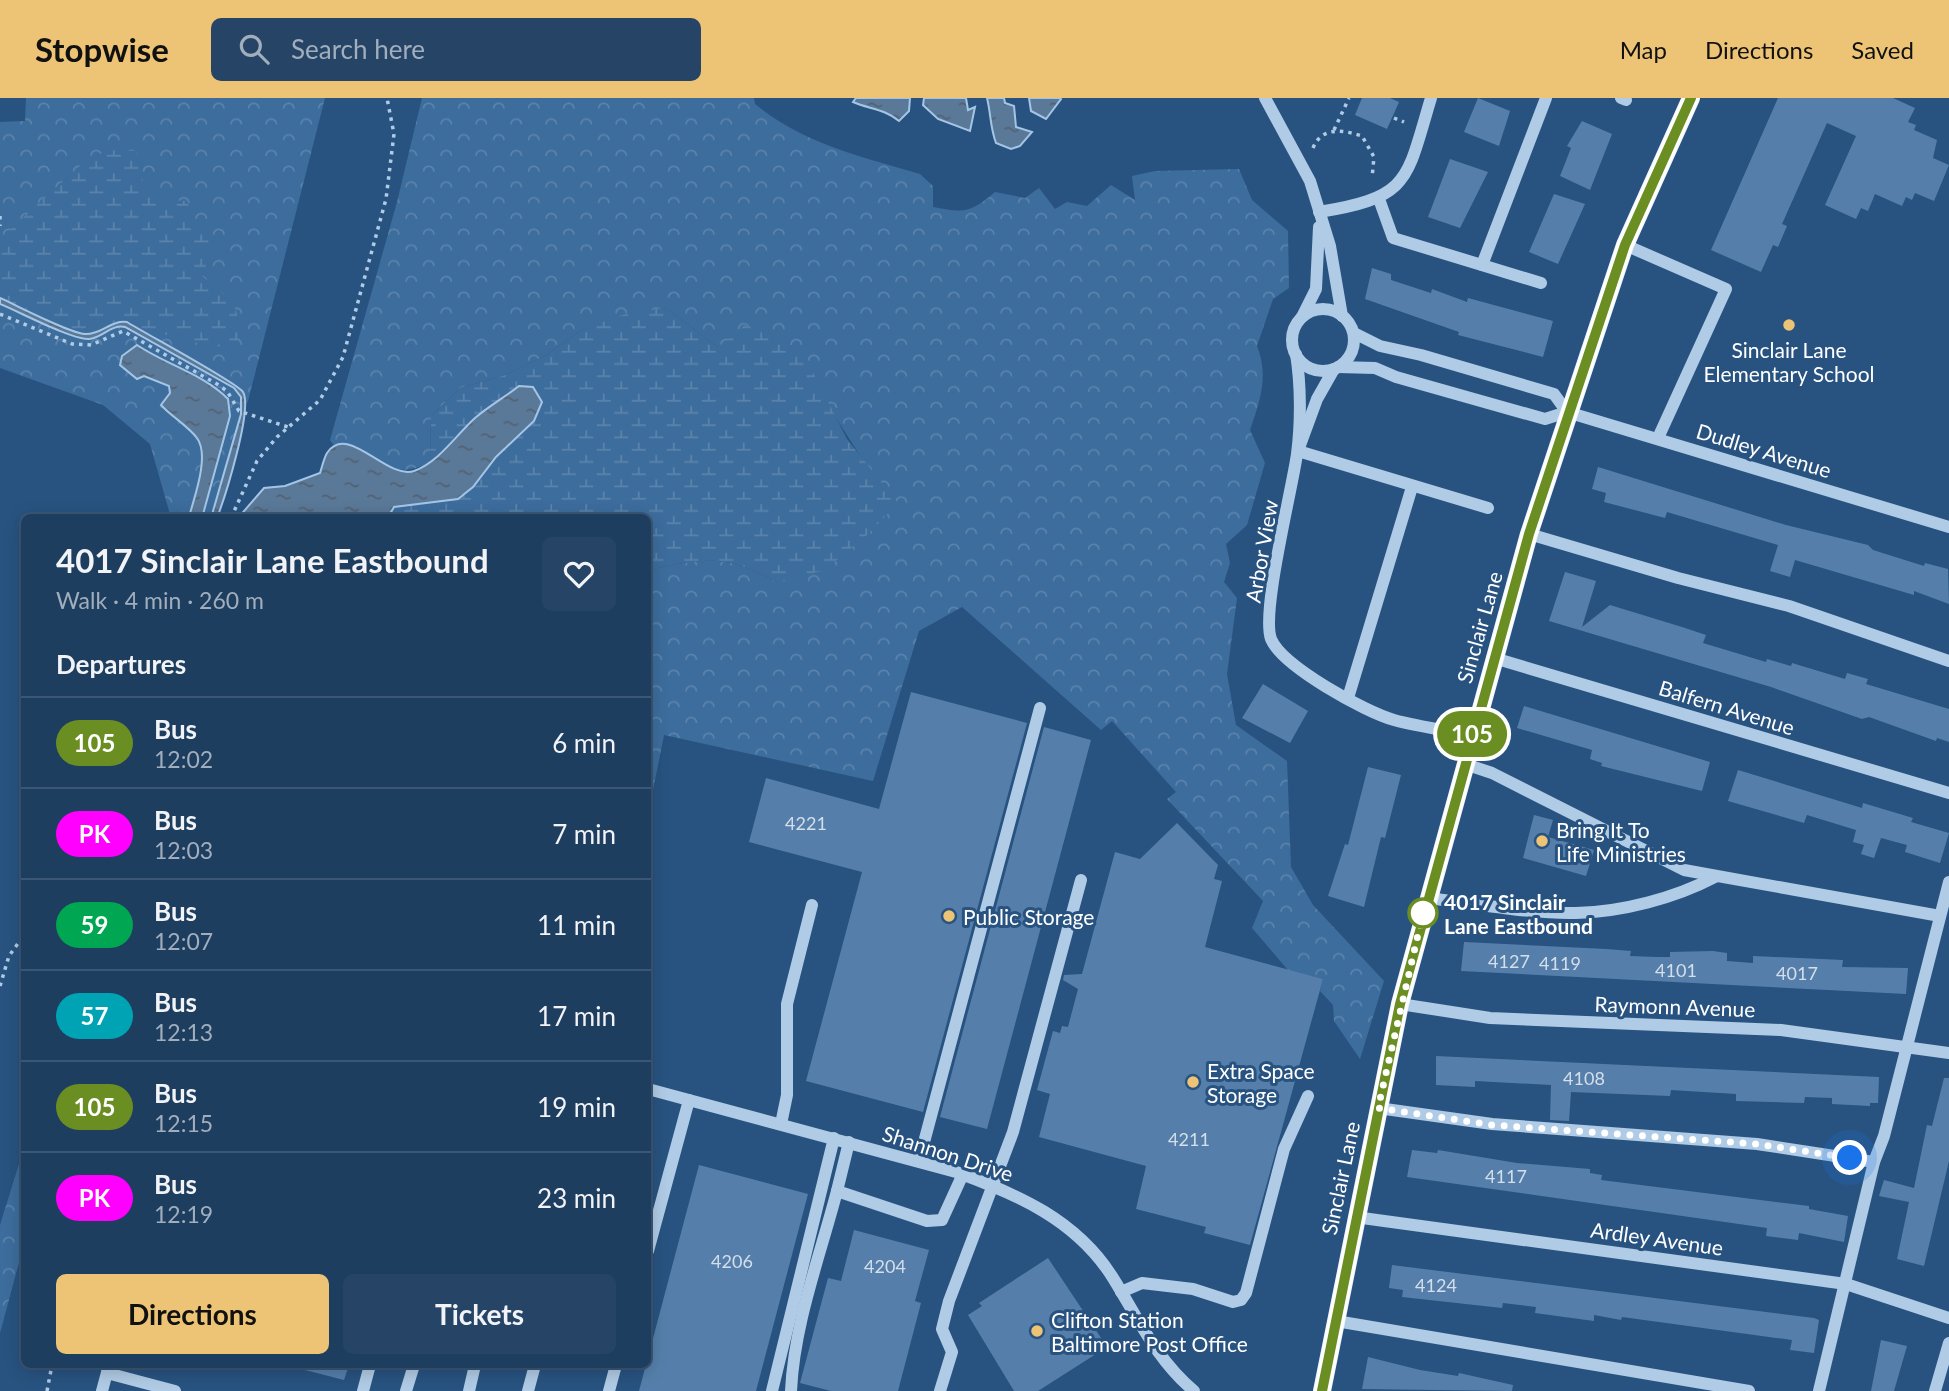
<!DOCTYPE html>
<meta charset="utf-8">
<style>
:root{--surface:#1e3e60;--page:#264566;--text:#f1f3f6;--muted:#a1aebd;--line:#3c5775;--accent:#edc476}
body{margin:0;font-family:Lato,sans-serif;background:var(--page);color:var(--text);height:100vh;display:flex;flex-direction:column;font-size:26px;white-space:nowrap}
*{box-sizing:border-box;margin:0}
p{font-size:23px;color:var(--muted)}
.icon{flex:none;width:38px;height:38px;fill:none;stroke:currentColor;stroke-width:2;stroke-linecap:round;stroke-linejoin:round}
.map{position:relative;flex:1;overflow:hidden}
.drawer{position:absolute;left:21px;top:416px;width:630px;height:854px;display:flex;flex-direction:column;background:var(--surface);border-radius:10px;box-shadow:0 4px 18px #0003,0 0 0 2px var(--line)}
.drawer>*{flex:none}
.badge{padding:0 14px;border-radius:23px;font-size:24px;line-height:46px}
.you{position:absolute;width:35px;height:35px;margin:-18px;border:5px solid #fff;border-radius:50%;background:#1a73e8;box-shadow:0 0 0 10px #1a73e833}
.map>.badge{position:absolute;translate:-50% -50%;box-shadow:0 0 0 4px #fff}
h2{padding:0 35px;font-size:26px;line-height:63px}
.round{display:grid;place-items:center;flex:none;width:74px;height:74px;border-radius:10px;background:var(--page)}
.head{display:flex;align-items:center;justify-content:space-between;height:119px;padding:0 35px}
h1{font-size:33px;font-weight:700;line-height:52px}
.primary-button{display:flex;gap:14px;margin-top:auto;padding:14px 35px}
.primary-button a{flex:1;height:80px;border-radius:10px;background:var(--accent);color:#111;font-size:28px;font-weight:700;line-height:80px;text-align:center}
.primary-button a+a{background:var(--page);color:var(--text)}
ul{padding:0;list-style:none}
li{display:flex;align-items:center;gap:21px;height:91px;padding:0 35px;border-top:2px solid var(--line)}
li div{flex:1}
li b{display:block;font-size:26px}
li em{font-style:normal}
li .badge{min-width:77px;font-weight:700;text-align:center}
header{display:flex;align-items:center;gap:42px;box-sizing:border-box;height:98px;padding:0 35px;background:var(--accent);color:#111}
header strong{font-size:33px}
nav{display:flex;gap:38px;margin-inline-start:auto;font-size:24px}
.search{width:490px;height:63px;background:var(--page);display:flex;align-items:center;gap:18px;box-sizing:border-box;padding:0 24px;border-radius:10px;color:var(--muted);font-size:26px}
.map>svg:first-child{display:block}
</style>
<header>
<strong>Stopwise</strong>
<div class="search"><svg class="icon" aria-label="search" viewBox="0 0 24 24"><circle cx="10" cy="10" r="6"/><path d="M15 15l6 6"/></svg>Search here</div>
<nav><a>Map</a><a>Directions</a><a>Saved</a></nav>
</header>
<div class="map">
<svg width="1949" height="1293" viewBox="0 0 1949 1293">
<defs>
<pattern id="forest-crowns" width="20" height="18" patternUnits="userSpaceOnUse" patternTransform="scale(1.75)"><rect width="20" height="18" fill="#3d6d9d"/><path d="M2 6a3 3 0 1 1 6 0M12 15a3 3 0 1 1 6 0" fill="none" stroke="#5a83ac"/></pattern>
<pattern id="wetland-marsh" width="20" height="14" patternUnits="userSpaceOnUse" patternTransform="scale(1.75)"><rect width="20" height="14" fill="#3d6d9d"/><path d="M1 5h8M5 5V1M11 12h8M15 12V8" fill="none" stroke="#5a83ac"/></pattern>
<pattern id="water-ripples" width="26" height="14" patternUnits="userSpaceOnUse" patternTransform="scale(1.75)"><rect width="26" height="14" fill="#5a7898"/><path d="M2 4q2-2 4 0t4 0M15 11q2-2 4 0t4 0" fill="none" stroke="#536272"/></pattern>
</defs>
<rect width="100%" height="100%" fill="#285380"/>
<!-- forest -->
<g fill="url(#forest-crowns)">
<path d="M26,0H325L248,303L241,316L211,420H202L230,318L227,301C203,276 167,267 137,247L144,278L169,288L173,320C181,326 193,333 198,342C209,360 194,400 189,420H171L150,346L103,307L0,270V24L25,23Z"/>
<path d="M422,0H754L755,6C803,46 862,59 920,76L933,88V109C965,115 970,115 995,94L1025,100L1039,90L1055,111L1067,104L1087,108L1111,87L1135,102L1132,78L1155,73L1239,71L1252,102L1288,133L1289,190L1273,201L1257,248C1269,278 1260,303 1250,332L1265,365L1247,427L1226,446L1230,465L1224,484L1237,500L1227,576L1236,627L1287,663L1291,769L1313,807L1384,883L1360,961L1334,923L1333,907L1320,893L1323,881L1288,872L1252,830L1263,803L1167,701L1176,694L1112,623L1101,632L962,509L919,533L873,683L664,637L648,717V477C659,467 668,468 683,465C724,459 740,465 777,484L868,370L827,306L718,249L666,210L583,231L545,258L502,278L460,290L431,318L430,364C380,391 375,338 335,349L330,342L397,104Z"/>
<path d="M24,1050V1146L0,1235V1127Z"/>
</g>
<!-- wetland -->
<g fill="url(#wetland-marsh)">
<path d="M116,52L136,53L144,88L165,102L187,103L193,120L210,138L209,161L201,177L234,205L242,237L235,249L205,248L170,235L155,242L127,224L117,223L91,236L75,235L0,200V155L3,152L4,137L91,58Z"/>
<path d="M666,210L718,249L745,227L782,240L809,267L847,341L898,405L868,436L825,472L777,484C740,465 724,459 683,465C668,468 659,467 648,477V420H391L390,416L394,409L458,401L473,389L496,359L534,323L477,319L430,364L431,318L460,290L502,278L545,258L583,231L628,215Z"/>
</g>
<!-- water -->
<g fill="url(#water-ripples)" stroke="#a4c6e6" stroke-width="2">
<path d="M856,0H910L909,13L899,23C885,11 869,11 853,4Z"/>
<path d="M924,0H966L968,12L975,9L970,33L938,21L923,7Z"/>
<path d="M987,0H1004L1005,5L1014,8L1016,29L1032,34L1020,48L1011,51L996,45C990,29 991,16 987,0Z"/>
<path d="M1029,0H1060L1061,1L1046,21L1031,13Z"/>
<path d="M0,200C18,208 71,236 86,236C102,236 111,222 127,224C146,236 236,284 243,294C253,311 225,399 217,420H211L241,316V299L234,290L125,229C111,226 102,240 89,241C72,242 20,214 0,206Z"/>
<path d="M137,247C167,267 203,276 228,301L230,318L202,420L189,419C194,400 210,358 197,340C188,328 172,319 161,307L170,295L169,288L144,278L137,281L120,267L122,258Z"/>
<path d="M519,288L533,289L542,304L534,323L496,359L473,389L458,401L394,409L390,416L391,420H238L264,390L285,388L320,375C322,369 324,360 327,355C348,324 386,382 414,373C439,364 457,336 475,320C489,308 505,299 519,288Z"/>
</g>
<!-- building -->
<g fill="#557faa">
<path d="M1362,0H1390L1399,4L1387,31L1355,17Z"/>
<path d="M1478,0L1510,13L1499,48L1464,34Z"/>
<path d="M1778,0H1893L1915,10L1908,24L1916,27L1914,32L1937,42L1933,60L1949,67L1934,103L1915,95L1912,102L1906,99L1902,108L1875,96L1868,113L1861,110L1856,121L1825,107L1856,38L1827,25L1782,126L1787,128L1778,149L1773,147L1761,174L1711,152Z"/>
<path d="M1582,23L1612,36L1590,92L1560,78L1571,50L1567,48Z"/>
<path d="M1450,61L1488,74L1460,130L1428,119Z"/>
<path d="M1554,96L1585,106L1558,166L1529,154Z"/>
<path d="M1372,170L1391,176V182L1431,195L1432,191L1467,204L1468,200L1553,223L1543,259L1458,237L1459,234L1365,201Z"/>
<path d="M1598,369L1786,427L1868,447L1873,452L1924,468L1925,465L1948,471L1949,506L1914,493V497L1795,462L1790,479L1770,473L1778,447L1667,414L1665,420L1604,404L1606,395L1592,391Z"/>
<path d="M1565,474L1596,483L1582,529L1610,507L1682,529L1706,537L1703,545L1766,564L1767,561L1791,568L1792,565L1845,581L1847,575L1868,581L1866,586L1949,611V644L1937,640L1936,643L1869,619L1862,621L1771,589L1549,523Z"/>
<path d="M1263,586L1308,613L1290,645L1242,620Z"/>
<path d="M911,594L1027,625L923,1014L806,983L862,774L749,744L766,680L879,711Z"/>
<path d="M1524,608L1710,664L1702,693L1601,668L1602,665L1590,661L1592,652L1517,630Z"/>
<path d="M1044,629L1091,642L987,1031L940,1019Z"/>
<path d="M1368,669L1401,677L1385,740L1381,739L1364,809L1328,798L1345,746L1348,747Z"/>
<path d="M1738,672L1862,710L1863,705L1913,720L1911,724L1949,735L1940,765L1905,754L1907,747L1881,740L1874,760L1861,756L1864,747L1853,744L1856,732L1807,717L1804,725L1728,703Z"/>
<path d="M1534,717L1553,722L1548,739L1594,752L1586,778L1523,760Z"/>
<path d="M1177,725L1218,767L1214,781L1222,783L1205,849L1323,881L1250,1147L1204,1135L1206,1129L1136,1111L1146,1068L1039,1039L1050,996L1037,992L1053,933L1060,935L1062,928L1068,929L1078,891L1063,882L1064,877L1082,876L1115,754L1140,761Z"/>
<path d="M1464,844L1606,851L1631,853L1630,858L1657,859H1670V854L1713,853L1727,855V863L1753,865V858L1843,862L1842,869L1908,870L1906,896L1461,873Z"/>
<path d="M1436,958L1879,979L1878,1005H1870V1008L1832,1006V1000L1805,999L1804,1005L1736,1003V996L1671,992L1670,998L1571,994L1569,1023L1550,1022L1551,987L1475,983V989L1436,987Z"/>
<path d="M1944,980H1949V1063L1924,1168L1897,1161L1909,1104L1879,1098L1884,1082L1914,1090L1927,1027L1932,1028Z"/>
<path d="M1412,1052L1437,1055L1438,1052L1517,1065L1590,1071V1075L1602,1077L1601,1082L1809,1108V1111L1848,1118L1844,1144L1799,1135L1798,1142L1766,1138L1767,1130L1407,1079Z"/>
<path d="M699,1067L808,1096L765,1259L756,1293H639Z"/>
<path d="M854,1132L929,1152L915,1203L921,1205L898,1293H831L800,1285L828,1180L841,1183Z"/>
<path d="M1048,1160L1107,1249L1038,1293H1014L968,1217L982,1208L979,1205Z"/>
<path d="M1392,1167L1814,1220L1819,1222L1814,1255L1790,1252L1792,1242L1622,1219L1621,1222L1594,1217V1223L1535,1215L1536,1209L1503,1205L1502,1210L1402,1199L1403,1192L1389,1190Z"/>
<path d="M1881,1242L1907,1248L1894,1293H1871Z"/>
<path d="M1368,1259L1420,1272L1458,1278L1459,1275L1513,1287L1512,1293L1362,1291Z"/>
<path d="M306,1267H349L344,1282L305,1272Z"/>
</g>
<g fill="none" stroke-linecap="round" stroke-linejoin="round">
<!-- path -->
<g stroke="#b0cbe5" stroke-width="3.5" stroke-dasharray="3.5 5" stroke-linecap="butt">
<path d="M1394,20L1404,24"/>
<path d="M1334,32L1349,0"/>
<path d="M1313,50C1322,28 1343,32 1362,38L1374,59L1372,80"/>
<path d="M0,118V128"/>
<path d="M0,216L72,246L91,247L123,233L217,286L227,293L239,313L288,329"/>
<path d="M231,420L257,363L277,339L320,302L343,259L386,101L394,36L387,0"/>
<path d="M0,888L9,858L24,837"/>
<path d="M47,1293L52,1267"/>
</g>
<!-- minor -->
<g stroke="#b0cbe5" stroke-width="12">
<path d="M1265,0L1310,83L1330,148L1342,218"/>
<path d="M1621,0L1626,2"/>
<path d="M1379,101L1393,140L1541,185"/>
<path d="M1319,114C1411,99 1406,83 1431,0"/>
<path d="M1625,147L1726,191L1658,340"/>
<path d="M1482,167L1546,0"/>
<circle cx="1323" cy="242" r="31"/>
<path d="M1302,219L1316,191L1319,129"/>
<path d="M1354,235L1380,248L1421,257L1554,296L1567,314"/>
<path d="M1296,256C1301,287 1301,325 1297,356C1292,392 1261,514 1271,541C1282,568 1365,614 1394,622C1419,629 1446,632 1472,637"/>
<path d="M1338,269L1375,270L1396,279L1545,321L1567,314"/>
<path d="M1567,314L1949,429"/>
<path d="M1299,350L1317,301L1334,271"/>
<path d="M1298,353L1488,410"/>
<path d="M1529,436L1678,480L1789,508L1949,563"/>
<path d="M1494,560L1949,695"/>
<path d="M1348,600L1412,389"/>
<path d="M1465,666L1492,675L1684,772L1940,818"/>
<path d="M1427,800C1476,805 1527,816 1576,815C1622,814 1675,800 1715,779"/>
<path d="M1400,906L1490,920L1781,932L1949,955"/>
<path d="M648,991L956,1074C1017,1096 1077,1122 1113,1180C1138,1220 1156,1261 1194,1293"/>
<path d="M1378,1010L1492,1026L1757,1046L1874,1064"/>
<path d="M781,1026L787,997V906L812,807"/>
<path d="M849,1044L837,1093L927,1123L942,1122L963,1076"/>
<path d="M919,1063L1040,610"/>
<path d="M1355,1119L1846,1186L1949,1220"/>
<path d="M648,1153L689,1002"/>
<path d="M1121,1194L1142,1185L1193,1191L1233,1204L1241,1202L1246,1195L1284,1051L1308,998"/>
<path d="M1336,1223L1749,1293"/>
<path d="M107,1275L175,1293"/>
<path d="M102,1293L109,1267"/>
<path d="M363,1293L370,1267"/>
<path d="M406,1293L414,1267"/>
<path d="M469,1293L475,1267"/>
<path d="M528,1293L535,1267"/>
<path d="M609,1293L616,1267"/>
<path d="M772,1293L834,1040"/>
<path d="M791,1293C794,1226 820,1158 837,1093"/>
<path d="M940,1293L952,1254L942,1231L949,1203L1013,1034L1081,782"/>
<path d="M1819,1293L1874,1064L1884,1038L1949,784"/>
<path d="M1935,1293L1949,1245"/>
</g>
<!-- major -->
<path stroke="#f0f6fd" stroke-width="18" d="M1322,1293L1400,906L1529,436L1625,147L1691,0"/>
</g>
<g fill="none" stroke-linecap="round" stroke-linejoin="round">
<defs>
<path id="line" d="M1322,1293L1400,906L1529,436L1625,147L1691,0"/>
</defs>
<!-- line casing -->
<use href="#line" stroke="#fff" stroke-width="16"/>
<!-- line -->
<use href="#line" stroke="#6b8e23" stroke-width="10"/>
<!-- walk -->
<path stroke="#fff" stroke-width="7" stroke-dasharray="0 12.6" d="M1423,815L1378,1010L1492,1027L1757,1046L1850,1060"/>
</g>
<!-- markers -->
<g fill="#edc476" stroke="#285380" stroke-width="2.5">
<circle cx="1789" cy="227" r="7"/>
<circle cx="1542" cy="743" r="7"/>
<circle cx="949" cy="818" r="7"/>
<circle cx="1193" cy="984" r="7"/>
<circle cx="1037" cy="1233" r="7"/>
</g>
<circle fill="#fff" stroke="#6b8e23" stroke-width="3.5" cx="1423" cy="815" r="14"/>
<g text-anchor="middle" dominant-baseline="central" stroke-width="6" stroke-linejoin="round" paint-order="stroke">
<!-- number labels -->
<g font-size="18" fill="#d4dfea">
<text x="806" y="725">4221</text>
<text x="1509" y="863">4127</text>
<text x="1560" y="865">4119</text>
<text x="1676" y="872">4101</text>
<text x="1797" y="875">4017</text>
<text x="1584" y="980">4108</text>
<text x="1189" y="1041">4211</text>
<text x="1506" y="1078">4117</text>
<text x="732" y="1163">4206</text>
<text x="885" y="1168">4204</text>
<text x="1436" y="1187">4124</text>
</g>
<!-- poi labels -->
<g font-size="21" fill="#fff" stroke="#285380" text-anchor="start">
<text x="1789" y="251" text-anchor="middle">Sinclair Lane<tspan x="1789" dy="24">Elementary School</tspan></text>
<text x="1556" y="731">Bring It To<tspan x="1556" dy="24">Life Ministries</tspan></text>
<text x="963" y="818">Public Storage</text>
<text x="1207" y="972">Extra Space<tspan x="1207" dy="24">Storage</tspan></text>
<text x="1051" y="1221">Clifton Station<tspan x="1051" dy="24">Baltimore Post Office</tspan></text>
</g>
<!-- street labels -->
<g font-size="21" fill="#fff" stroke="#285380">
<text transform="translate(1764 352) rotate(17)">Dudley Avenue</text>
<text transform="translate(1261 453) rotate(-80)">Arbor View</text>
<text transform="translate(1479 529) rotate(-74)">Sinclair Lane</text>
<text transform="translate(1727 609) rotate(17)">Balfern Avenue</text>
<text transform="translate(1675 908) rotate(2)">Raymonn Avenue</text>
<text transform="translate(948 1055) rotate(18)">Shannon Drive</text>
<text transform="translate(1340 1080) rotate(-78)">Sinclair Lane</text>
<text transform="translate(1657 1140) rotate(8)">Ardley Avenue</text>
</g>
<!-- stop labels -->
<g font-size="21" font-weight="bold" fill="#fff" stroke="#285380" text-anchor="start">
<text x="1444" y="803">4017 Sinclair<tspan x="1444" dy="24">Lane Eastbound</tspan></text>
</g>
</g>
</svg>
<div class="you" style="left:1850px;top:1060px"></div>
<b class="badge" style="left:1472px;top:636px;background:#6b8e23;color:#fff">105</b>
<section class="drawer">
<div class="head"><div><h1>4017 Sinclair Lane Eastbound</h1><p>Walk · 4 min · 260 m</p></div><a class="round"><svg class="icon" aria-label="heart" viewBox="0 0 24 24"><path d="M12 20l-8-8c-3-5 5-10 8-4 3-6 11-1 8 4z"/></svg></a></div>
<h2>Departures</h2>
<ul>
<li><span class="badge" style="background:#6b8e23;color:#fff">105</span><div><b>Bus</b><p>12:02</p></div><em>6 min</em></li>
<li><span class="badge" style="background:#f0f;color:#fff">PK</span><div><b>Bus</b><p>12:03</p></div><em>7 min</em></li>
<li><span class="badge" style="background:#00a651;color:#fff">59</span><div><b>Bus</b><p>12:07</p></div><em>11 min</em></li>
<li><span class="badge" style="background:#00a3b4;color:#fff">57</span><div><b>Bus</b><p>12:13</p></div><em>17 min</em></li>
<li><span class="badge" style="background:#6b8e23;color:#fff">105</span><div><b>Bus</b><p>12:15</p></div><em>19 min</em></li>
<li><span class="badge" style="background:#f0f;color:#fff">PK</span><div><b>Bus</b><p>12:19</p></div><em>23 min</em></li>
</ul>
<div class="primary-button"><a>Directions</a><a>Tickets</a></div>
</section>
</div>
